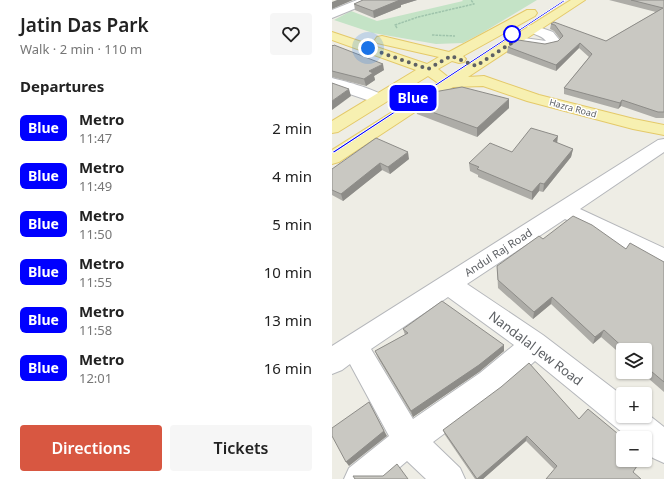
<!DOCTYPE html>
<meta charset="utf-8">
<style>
:root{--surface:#fff;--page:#f6f6f6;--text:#222;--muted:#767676;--accent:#d85741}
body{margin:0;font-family:"Noto Sans",sans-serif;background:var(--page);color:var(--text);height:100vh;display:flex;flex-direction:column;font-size:15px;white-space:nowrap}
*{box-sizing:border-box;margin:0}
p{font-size:13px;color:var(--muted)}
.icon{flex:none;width:22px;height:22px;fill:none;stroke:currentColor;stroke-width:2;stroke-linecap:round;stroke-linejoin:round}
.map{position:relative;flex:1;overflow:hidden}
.panel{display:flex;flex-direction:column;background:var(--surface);width:332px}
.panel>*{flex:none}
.badge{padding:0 8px;border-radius:6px;font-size:14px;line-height:26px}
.tools{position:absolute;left:284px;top:343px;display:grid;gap:8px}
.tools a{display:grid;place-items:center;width:36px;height:36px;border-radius:4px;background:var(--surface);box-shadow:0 1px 3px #0004;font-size:20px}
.you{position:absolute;width:20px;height:20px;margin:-10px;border:3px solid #fff;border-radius:50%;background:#1a73e8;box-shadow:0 0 0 6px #1a73e833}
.map>.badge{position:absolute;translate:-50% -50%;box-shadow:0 0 0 2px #fff}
h2{padding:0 20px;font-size:15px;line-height:36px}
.round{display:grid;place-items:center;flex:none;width:42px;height:42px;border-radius:4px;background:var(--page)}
.overview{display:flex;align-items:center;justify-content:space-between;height:68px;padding:0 20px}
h1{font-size:19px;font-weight:600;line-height:30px}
.action{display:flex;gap:8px;margin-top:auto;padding:8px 20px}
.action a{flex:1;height:46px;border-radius:4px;background:var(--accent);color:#fff;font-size:16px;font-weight:600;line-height:46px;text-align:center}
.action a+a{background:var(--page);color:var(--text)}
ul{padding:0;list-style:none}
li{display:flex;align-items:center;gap:12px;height:48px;padding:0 20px}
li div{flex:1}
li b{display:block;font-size:15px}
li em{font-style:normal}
li .badge{min-width:44px;font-weight:700;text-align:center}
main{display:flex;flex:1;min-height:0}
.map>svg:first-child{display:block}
</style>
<main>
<section class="panel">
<div class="overview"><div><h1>Jatin Das Park</h1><p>Walk · 2 min · 110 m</p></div><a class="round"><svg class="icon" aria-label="heart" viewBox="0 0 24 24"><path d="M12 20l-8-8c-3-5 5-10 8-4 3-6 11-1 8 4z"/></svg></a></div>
<h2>Departures</h2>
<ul>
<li><span class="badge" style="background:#00f;color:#fff">Blue</span><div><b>Metro</b><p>11:47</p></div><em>2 min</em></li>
<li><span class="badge" style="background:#00f;color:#fff">Blue</span><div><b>Metro</b><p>11:49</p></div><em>4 min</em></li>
<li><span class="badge" style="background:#00f;color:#fff">Blue</span><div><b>Metro</b><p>11:50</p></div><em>5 min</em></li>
<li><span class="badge" style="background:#00f;color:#fff">Blue</span><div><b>Metro</b><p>11:55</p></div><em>10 min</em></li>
<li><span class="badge" style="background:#00f;color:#fff">Blue</span><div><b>Metro</b><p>11:58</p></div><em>13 min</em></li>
<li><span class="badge" style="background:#00f;color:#fff">Blue</span><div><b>Metro</b><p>12:01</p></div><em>16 min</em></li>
</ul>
<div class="action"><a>Directions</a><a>Tickets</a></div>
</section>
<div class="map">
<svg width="332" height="479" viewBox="0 0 332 479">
<rect width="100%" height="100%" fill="#eeede5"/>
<!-- green -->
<path fill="#c4e3c6" d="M130,0H205L150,33L131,43L104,44L41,33L2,20L19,11L45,21L131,1Z"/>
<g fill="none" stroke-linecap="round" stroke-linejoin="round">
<defs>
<g id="minor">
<path d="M25,0H41L39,2L0,18V10Z"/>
<path d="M201,25L221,32L229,42C221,54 199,48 187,45L185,42L187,39L192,38L214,41C209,34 199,35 195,29L196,26Z"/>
<path d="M0,78C12,81 48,90 55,99L53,102L47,104L0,88Z"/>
<path d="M332,139V152L248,209L332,248V267L233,219L135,284L211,335L291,396V416H313V412L332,427V463L321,458L313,451V438H297L203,361L168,392L101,442L128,468L133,479H94L75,461L54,479H12L17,468L57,436L18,364L10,370L0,374V346L326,140ZM116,297L182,345L148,373L81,419L39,349Z"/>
</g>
<path id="major" d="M239,0H253L136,77L152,76L207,95L302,119L332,125V135L301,129L195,101L151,86L121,87L7,162L0,164V150L106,83L96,76L6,132L0,133V121L84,70L0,40V32L95,64L107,57L45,43L43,40L45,37L50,36L117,52L195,10H203L205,13L203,16L131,56L134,59L132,62L127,63L120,61L106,69L116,77Z"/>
</defs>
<!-- minor casing -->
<use href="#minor" stroke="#b5b7bb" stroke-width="2"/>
<!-- major casing -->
<use href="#major" stroke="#e4c969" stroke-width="2"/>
<!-- path -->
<g stroke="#9ec3ab" stroke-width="1.5" stroke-dasharray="2.5 1" stroke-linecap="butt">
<path d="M65,28L63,25L86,17L142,4L139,0"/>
<path d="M100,35L123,36"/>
</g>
<!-- minor -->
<use href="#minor" fill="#fff" fill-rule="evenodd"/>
<!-- major -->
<use href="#major" fill="#f7f0b1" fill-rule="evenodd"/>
</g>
<!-- wall -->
<g fill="#adaca7">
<path d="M31,0H85L69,5V7L42,18L23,10L22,4Z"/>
<path d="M277,0H332V118H324L289,106L286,109L232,94V88L257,57L247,48L224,71L175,53L176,47L213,44L226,41L228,39L222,31L218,29L219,24L274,41L324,12Z"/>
<path d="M0,45L52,70L42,76L43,80L34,86L0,77Z"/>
<path d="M83,106L177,108L145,137L85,114Z"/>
<path d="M225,143L241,149L239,157L211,192L207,191L200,200L146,177V175L138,171L137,163L180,152Z"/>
<path d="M77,159L58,174L50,170L11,201L0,195V169Z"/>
<path d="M211,239L294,249L332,262V392L309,372H313V350H291V356L269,337L261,344L219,304L201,319L166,288L165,266Z"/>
<path d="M71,329L172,345V351L147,372L81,417L46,358L43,351L73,335Z"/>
<path d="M247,419L291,438L222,469L194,441L151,479H143L113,435L111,430Z"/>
</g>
<!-- shaded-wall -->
<g fill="#8d8c88">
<path d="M5,0H21L0,9V2Z"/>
<path d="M66,0H85L69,5V7L42,18L41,11Z"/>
<path d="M248,43L247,48L224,71V65Z"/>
<path d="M51,64L52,70L42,76L43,80L34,86L32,79L37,71Z"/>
<path d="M17,89L19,96L0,110V101Z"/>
<path d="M177,99V108L145,137V128Z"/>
<path d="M290,100L289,106L286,109L288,103Z"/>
<path d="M226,136L225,144L221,141Z"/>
<path d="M241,149L239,157L211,192L212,184Z"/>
<path d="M76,152L77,159L58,174L56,167Z"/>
<path d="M48,163L50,170L11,201L9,194Z"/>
<path d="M208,183L207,191L200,200V192Z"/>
<path d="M220,297L219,304L201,319L202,312Z"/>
<path d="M272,330L269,337L261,344L263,337Z"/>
<path d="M172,345V351L147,372L81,417L79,411Z"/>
<path d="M37,402L55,436L17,466L14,462Z"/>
<path d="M195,436L194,441L151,479H145Z"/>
</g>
<!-- building -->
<g fill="#c9c8c2" stroke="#8d8c88">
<path d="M31,0H68L41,11L22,4Z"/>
<path d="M299,0H332V112H326L290,100L288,103L232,88L260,54L248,43L224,65L176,47L186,40L213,44L226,41L231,36L223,25L219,24L222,22L274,41L331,8Z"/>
<path d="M0,45L1,46L2,45L51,64L37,71L41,73L32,79L0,71Z"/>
<path d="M0,83L17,89L0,101Z"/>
<path d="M130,87L177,99L145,128L83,106L102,92Z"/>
<path d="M199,128L226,136L221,141L241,149L212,184L208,183L200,192L145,169L147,167L137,163L158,143L180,152Z"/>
<path d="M44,138L76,152L56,167L48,163L9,194L0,190V169Z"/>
<path d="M241,216L260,225L294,249L298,243L332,262V382L313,366V350H294L272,330L263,337L220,297L202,312L166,280L165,266L207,236L211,239Z"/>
<path d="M110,301L172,345L147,365L79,411L43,351L76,333L71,329Z"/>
<path d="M197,363L247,419L256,409L291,438V460H309L301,472L309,479H214L225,466L195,436L145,479L111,430L169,387Z"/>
<path d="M37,402L52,431L14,462L0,436V428Z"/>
<path d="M65,464L76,479H23L21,476H51Z"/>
</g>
<!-- line -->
<path fill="#00f" stroke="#fff" d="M232,0L233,1L2,153L0,152Z"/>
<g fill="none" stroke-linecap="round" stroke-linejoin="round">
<!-- walk -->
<path stroke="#5d6064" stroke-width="4" stroke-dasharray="0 7.2" d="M36,48L96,69L119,56L144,66L184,40L180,34"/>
</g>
<!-- markers -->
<circle fill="#fff" stroke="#00f" stroke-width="2" cx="180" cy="34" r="8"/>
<g text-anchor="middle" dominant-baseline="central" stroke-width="3" stroke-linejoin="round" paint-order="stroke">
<!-- far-street labels -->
<g font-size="9" fill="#5d6064" stroke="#fff">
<text transform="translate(241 108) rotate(15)">Hazra Road</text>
</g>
<!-- street labels -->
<g font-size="11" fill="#5d6064" stroke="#fff">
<text transform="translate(166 252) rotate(-33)">Andul Raj Road</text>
</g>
<!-- near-street labels -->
<g font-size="13" fill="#5d6064" stroke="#fff">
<text transform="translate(204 348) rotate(37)">Nandalal Jew Road</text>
</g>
</g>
</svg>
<div class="tools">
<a><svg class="icon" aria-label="layers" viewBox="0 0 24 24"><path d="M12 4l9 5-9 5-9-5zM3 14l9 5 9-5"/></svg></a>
<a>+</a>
<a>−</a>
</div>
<div class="you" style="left:36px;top:48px"></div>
<b class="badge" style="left:81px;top:98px;background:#00f;color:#fff">Blue</b>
</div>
</main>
